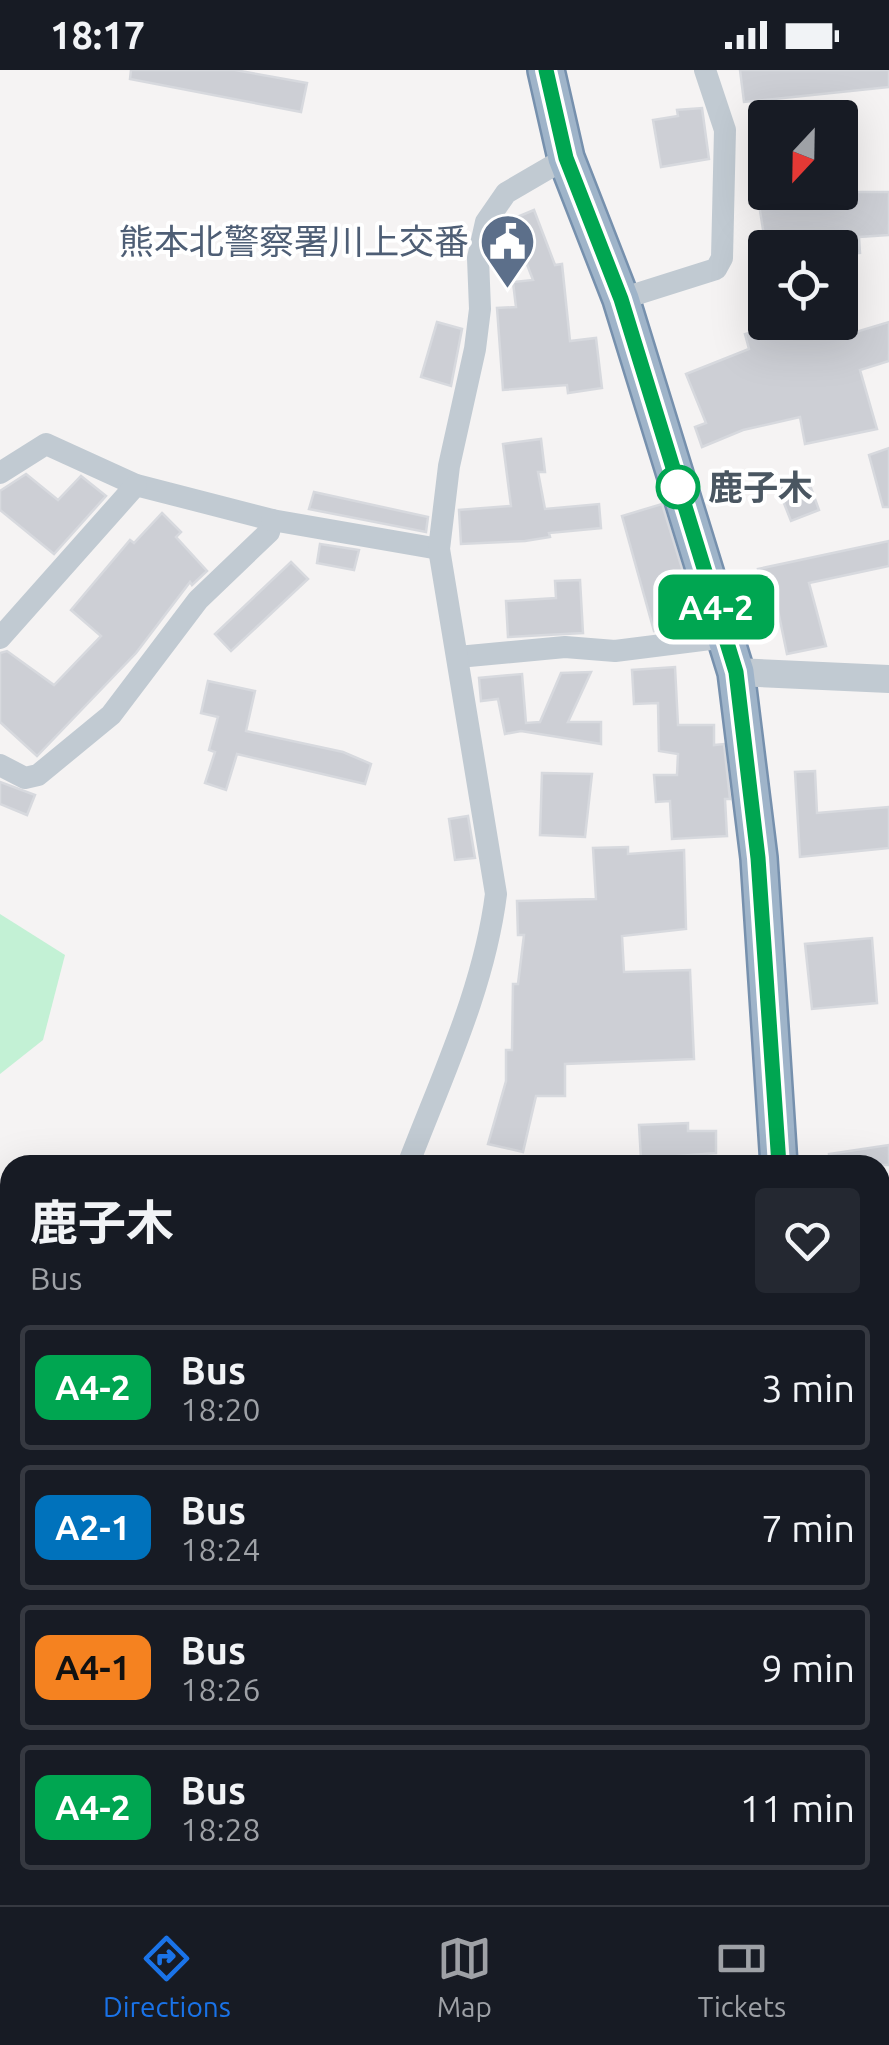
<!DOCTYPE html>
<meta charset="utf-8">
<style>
:root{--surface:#171b24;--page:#242831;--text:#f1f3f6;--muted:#9ea1a6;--line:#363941;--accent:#1a73e8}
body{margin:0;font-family:Ubuntu,"Noto Sans JP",sans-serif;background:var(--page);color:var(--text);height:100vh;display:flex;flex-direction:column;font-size:38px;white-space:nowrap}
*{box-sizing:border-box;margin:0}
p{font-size:32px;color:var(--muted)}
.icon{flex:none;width:55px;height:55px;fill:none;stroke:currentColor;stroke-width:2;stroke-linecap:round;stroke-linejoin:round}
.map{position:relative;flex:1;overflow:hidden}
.panel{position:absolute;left:0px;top:1085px;width:890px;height:750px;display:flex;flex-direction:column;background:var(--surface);border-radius:30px 30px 0 0;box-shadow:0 10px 40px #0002}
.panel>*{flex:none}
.badge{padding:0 20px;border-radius:15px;font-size:35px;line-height:65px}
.needle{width:65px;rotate:202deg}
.controls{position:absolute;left:748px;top:30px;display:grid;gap:20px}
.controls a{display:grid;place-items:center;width:110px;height:110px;border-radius:10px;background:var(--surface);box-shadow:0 10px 40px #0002;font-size:50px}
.map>.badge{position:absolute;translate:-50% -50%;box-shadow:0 0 0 5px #fff}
.round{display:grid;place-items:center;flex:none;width:105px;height:105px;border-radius:10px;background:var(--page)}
.headline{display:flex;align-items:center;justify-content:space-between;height:170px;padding:0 30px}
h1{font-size:48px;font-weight:700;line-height:75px}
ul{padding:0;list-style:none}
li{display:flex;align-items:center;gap:30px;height:125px;margin:0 20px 15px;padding:0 10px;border:5px solid var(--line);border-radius:10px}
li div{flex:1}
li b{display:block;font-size:38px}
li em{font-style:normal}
li .badge{min-width:110px;font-weight:700;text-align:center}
.status{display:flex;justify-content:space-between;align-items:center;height:70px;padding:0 50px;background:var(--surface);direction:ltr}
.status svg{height:28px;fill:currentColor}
.tab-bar{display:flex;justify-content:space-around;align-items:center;height:140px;border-top:2px solid var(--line);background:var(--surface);font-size:28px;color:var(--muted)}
.tab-bar a{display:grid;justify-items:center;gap:5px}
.tab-bar .selected{color:var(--accent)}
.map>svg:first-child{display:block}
</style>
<div class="status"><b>18:17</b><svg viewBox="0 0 49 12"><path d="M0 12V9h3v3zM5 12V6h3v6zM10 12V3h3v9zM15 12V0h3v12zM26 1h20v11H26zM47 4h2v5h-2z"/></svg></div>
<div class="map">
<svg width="889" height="1835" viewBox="0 0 889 1835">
<rect width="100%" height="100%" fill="#f5f3f3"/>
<!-- green -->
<path fill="#c3f1d5" d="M0,844L65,885L43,970L0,1004Z"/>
<!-- building -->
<g fill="#cdcfd5" stroke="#d7d9de" stroke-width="2.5">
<path d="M131,0H235L307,13L301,42L130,9Z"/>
<path d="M740,0H889V17L744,32Z"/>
<path d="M702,38L709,89L661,97L653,50L678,46L677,40Z"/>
<path d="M757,122H889V165L859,167L860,183L840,185V178H766Z"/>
<path d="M534,140L555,195L562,194L570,271L596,268L602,318L568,323L567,315L503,320L497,238L516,237L513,212L533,210L510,150Z"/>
<path d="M437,252L462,259L451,316L421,307Z"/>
<path d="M785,252H843L846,265L889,252V291L860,300L877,359L805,374L800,347L743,360L702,377L695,357L706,353L686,304L749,279L745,264Z"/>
<path d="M541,369L545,402H538L545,439L599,434L601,458L549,463L550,467L525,471L461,474L459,440L511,436L503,374Z"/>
<path d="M889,378V437H883L869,385Z"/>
<path d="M26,404L58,430L81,406L106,426L54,484L0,440V421Z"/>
<path d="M807,407L819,440L791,451L778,418Z"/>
<path d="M314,422L428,447L426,462L309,439Z"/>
<path d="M662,434L698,550L654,561L622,446Z"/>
<path d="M162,443L181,462L176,467L207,501L192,515L190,512L136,583L37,686L0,652V583L7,581L54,615L101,566L71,540L130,470L134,473Z"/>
<path d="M889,471V496L809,513L826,576L787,584L774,521L764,524L758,499Z"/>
<path d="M320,474L359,480L354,500L317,493Z"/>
<path d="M291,492L308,509L231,581L215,564Z"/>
<path d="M580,510L583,563L508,567L506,531L556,528L555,511Z"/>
<path d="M675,597L678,655H714V675L724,674L730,729H725L727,766L672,769L670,731L656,732L654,705H677L678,684L659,681L658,633L634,634L632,600Z"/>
<path d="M591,602L568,652H601V674L521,661L505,664L498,629L481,631L479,608L522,604L526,653L540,652L561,603Z"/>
<path d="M208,611L255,621L246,661L343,682L371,694L365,714L237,684L226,720L205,713L215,682L209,680L218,647L201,643Z"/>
<path d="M815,701L817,743L889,737V778L800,787L795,702Z"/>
<path d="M542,703L592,704L585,767L540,765Z"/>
<path d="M0,712L35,725L27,745L0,734Z"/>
<path d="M468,746L475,788L455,790L449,749Z"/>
<path d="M628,777V784L684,780L686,859L622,866L624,902L690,900L694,989L565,994V1026H536L523,1082L488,1074L506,1011V980H512L513,914H518L524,865H518L517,831L596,829L593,778Z"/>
<path d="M872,868L877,933L812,939L805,874Z"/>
<path d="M688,1053V1061H716V1083L641,1089L639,1055Z"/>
<path d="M889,1075V1095H830L829,1084Z"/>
</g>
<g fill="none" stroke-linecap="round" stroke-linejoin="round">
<defs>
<g id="trunk">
<path d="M546,0L566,88L621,229L736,602L759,788L779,1095"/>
<path d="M562,1835L565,1825"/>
</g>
</defs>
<!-- trunk casing -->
<use href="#trunk" stroke="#7690ad" stroke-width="40"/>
<!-- path -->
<path stroke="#7ad0a6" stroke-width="4" stroke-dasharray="8 5" stroke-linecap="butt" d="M249,1835L256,1825"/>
<!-- minor -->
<g stroke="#c1cad2" stroke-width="22">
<path d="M621,229L716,199L722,188L725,60L705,0"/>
<path d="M0,403L46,374L136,415L272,450L269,462L198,530L111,645L38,705L25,708L0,695"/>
<path d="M272,450L439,479"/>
<path d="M0,568L136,415"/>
<path d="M458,587L565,577L615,581L726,567"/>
<path d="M408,1095C442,1006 484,919 496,824L439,479L449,396L475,279L480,239L478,188L486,152L506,123L566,88"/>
<path d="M880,1299H889"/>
<path d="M0,1630L10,1615"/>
<path d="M529,1825L538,1835"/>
</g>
<!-- tertiary -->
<path stroke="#c1cad2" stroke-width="28" d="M736,602L889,609"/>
<!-- trunk -->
<use href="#trunk" stroke="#9fb4c9" stroke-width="35"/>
</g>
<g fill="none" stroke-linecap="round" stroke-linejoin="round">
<defs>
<path id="line" d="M546,0L566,88L621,229L736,602L758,788L779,1095"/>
</defs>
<!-- line casing -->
<use href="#line" stroke="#fff" stroke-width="22"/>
<!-- line -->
<use href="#line" stroke="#00a651" stroke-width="15"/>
</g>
<!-- icons -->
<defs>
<symbol id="civic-pin" viewBox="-11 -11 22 30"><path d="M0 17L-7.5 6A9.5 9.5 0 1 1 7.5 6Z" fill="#5c6f8a" stroke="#fff"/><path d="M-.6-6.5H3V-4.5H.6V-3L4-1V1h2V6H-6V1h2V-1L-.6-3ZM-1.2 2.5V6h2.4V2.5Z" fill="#fff"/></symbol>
</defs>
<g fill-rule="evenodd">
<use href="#civic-pin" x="476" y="140" width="63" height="86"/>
</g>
<!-- markers -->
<circle fill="#fff" stroke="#00a651" stroke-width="5" cx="678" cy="417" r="20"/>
<g text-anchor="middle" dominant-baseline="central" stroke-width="8" stroke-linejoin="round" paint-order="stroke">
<!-- service labels -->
<g font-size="35" fill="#4e5e75" stroke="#fff" text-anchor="end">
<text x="469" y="171">熊本北警察署川上交番</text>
</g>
<!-- stop labels -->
<g font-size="35" font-weight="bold" fill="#4a5661" stroke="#fff" text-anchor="start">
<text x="708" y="417">鹿子木</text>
</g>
</g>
</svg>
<div class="controls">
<a><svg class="needle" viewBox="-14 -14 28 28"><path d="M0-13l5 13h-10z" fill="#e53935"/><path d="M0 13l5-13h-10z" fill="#9ea1a6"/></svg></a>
<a><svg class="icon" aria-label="locate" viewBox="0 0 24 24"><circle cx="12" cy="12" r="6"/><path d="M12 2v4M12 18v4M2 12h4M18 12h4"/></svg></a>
</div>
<b class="badge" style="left:716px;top:537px;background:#00a651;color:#fff">A4-2</b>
<section class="panel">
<div class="headline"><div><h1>鹿子木</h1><p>Bus</p></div><a class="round"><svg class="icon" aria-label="heart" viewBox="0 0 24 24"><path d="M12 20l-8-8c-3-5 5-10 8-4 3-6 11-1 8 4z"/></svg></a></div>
<ul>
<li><span class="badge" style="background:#00a651;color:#fff">A4-2</span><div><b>Bus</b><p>18:20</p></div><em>3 min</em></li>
<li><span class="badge" style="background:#0072bc;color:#fff">A2-1</span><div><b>Bus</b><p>18:24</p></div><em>7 min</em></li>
<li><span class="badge" style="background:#f58220;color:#111">A4-1</span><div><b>Bus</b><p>18:26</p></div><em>9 min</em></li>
<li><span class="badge" style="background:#00a651;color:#fff">A4-2</span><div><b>Bus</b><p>18:28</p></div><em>11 min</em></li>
</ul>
</section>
</div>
<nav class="tab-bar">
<a class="selected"><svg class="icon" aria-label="directions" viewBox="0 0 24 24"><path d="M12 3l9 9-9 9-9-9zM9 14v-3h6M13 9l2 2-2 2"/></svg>Directions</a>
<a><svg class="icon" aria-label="map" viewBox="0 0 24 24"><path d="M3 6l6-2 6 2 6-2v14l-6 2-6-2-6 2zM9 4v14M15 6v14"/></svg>Map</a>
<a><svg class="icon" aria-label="tickets" viewBox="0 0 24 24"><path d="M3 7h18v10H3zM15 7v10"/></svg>Tickets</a>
</nav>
